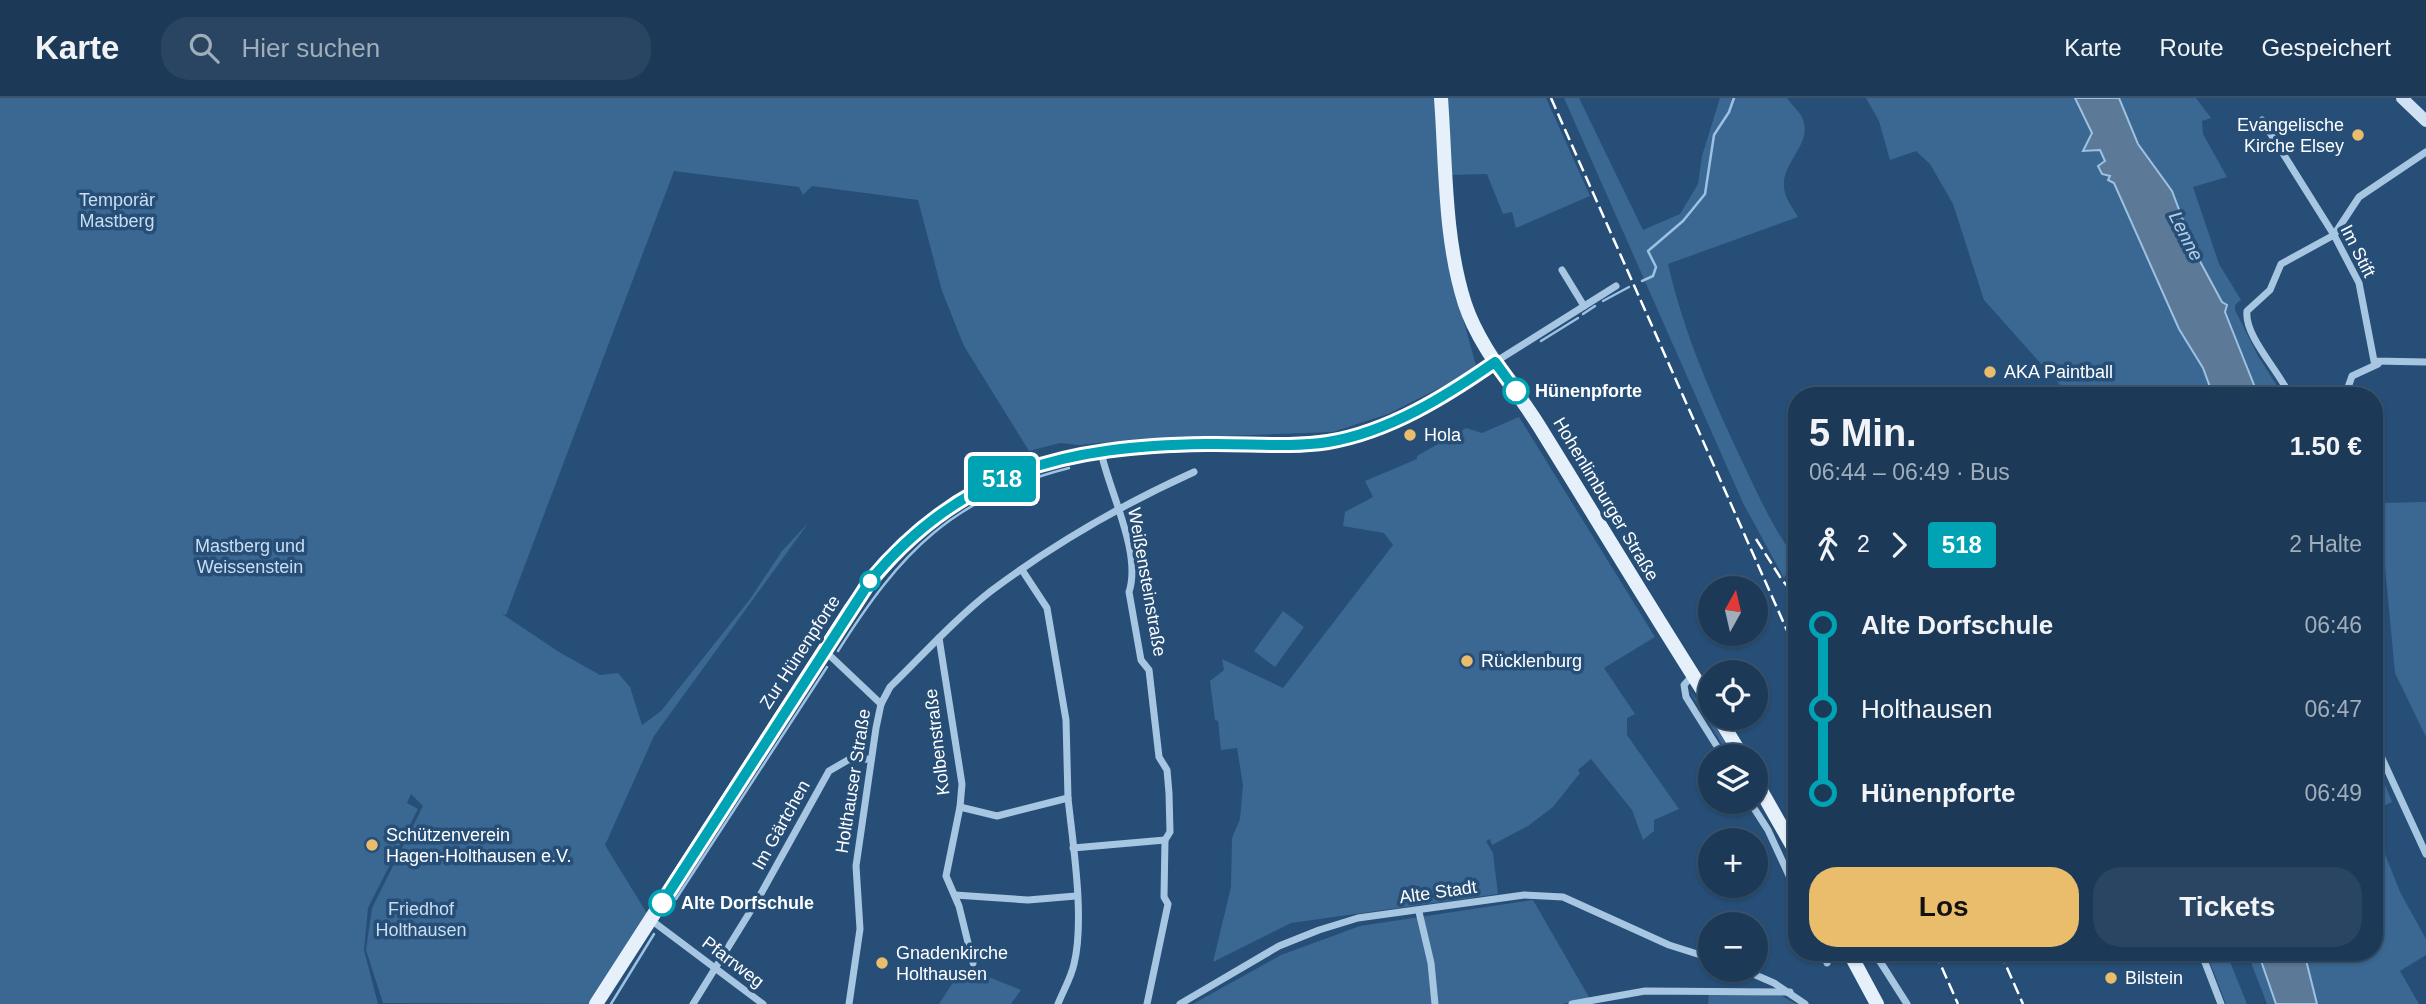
<!DOCTYPE html>
<html lang="de">
<meta charset="utf-8">
<style>
:root{--surface:#1c3a58;--page:#294561;--text:#f1f3f6;--muted:#a0adba;--line:#3a546e;--accent:#eabd6d}
body{margin:0;font-family:Arial,sans-serif;background:var(--page);color:var(--text);height:100vh;display:flex;flex-direction:column;font-size:26px;white-space:nowrap}
*{box-sizing:border-box;margin:0}
p{font-size:23px;color:var(--muted)}
.icon{flex:none;width:38px;height:38px;fill:none;stroke:currentColor;stroke-width:2;stroke-linecap:round;stroke-linejoin:round}
.map{position:relative;flex:1;overflow:hidden}
.side{position:absolute;left:1788px;top:289px;width:595px;height:574px;display:flex;flex-direction:column;background:var(--surface);border-radius:28px;box-shadow:0 2px 5px #0004,0 0 0 2px var(--line)}
.side>*{flex:none}
.badge{padding:0 14px;border-radius:5px;font-size:24px;line-height:46px}
.needle{width:46px;rotate:8deg}
.fabs{position:absolute;left:1698px;top:478px;display:grid;gap:14px}
.fabs a{display:grid;place-items:center;width:70px;height:70px;border-radius:50%;background:var(--surface);box-shadow:0 2px 5px #0004,0 0 0 2px var(--line);font-size:35px}
.map>.badge{position:absolute;translate:-50% -50%;box-shadow:0 0 0 4px #fff}
.legs{display:flex;align-items:center;gap:10px;height:77px;padding:0 21px;font-size:23px}
.legs p{margin-inline-start:auto}
.summary{display:flex;align-items:center;justify-content:space-between;height:119px;padding:0 21px}
h1{font-size:38px;font-weight:800;line-height:52px}
.button{display:flex;gap:14px;margin-top:auto;padding:14px 21px}
.button a{flex:1;height:80px;border-radius:28px;background:var(--accent);color:#111;font-size:28px;font-weight:800;line-height:80px;text-align:center}
.button a+a{background:var(--page);color:var(--text)}
ul{padding:0 21px;list-style:none}
li{display:flex;align-items:center;gap:24px;height:84px;font-size:26px}
li i{display:grid;place-items:center;width:10px;height:100%;margin:0 9px;background:currentColor}
li i::after{content:'';width:18px;height:18px;margin:-9px;border:5px solid;border-radius:50%;background:var(--surface)}
li p{margin-inline-start:auto}
li:first-child i{background:linear-gradient(#0000 50%,currentColor 0)}
li:last-child i{background:linear-gradient(currentColor 50%,#0000 0)}
header{display:flex;align-items:center;gap:42px;box-sizing:border-box;height:98px;padding:0 35px;background:var(--surface);border-bottom:2px solid var(--line)}
header strong{font-size:33px}
nav{display:flex;gap:38px;margin-inline-start:auto;font-size:24px}
.search{width:490px;height:63px;background:var(--page);display:flex;align-items:center;gap:18px;box-sizing:border-box;padding:0 24px;border-radius:28px;color:var(--muted);font-size:26px}
.map>svg:first-child{display:block}
</style>
<header>
<strong>Karte</strong>
<div class="search"><svg class="icon" aria-label="search" viewBox="0 0 24 24"><circle cx="10" cy="10" r="6"/><path d="M15 15l6 6"/></svg>Hier suchen</div>
<nav><a>Karte</a><a>Route</a><a>Gespeichert</a></nav>
</header>
<div class="map">
<svg width="2426" height="906" viewBox="0 0 2426 906">
<rect width="100%" height="100%" fill="#264e76"/>
<!-- green -->
<g fill="#3a6893">
<path d="M0,0H1437L1455,192L1477,271L1388,316L1333,334L1137,341L1079,347L1060,345L1029,353L964,248L942,193L918,102L812,88L803,97L799,89L674,73L506,517L501,515L559,554L600,577L618,575L630,589L642,627L661,613L750,501L782,453L809,424L654,638L605,747L651,822L596,906L383,905L366,852L372,810L423,708L411,696L407,705L418,711L368,810L364,852L378,906H0Z"/>
<path d="M1441,0H1546L1590,98L1516,130L1512,114L1503,116L1487,76L1447,77Z"/>
<path d="M1564,0H1579L1643,132L1680,116L1698,86L1702,58L1720,0H1787C1792,7 1801,15 1803,22C1813,48 1777,67 1785,95C1787,103 1794,112 1798,119L1668,166C1684,236 1713,302 1744,367C1759,399 1774,432 1795,460L1784,480L1743,405Z"/>
<path d="M1866,0H2074L2092,35L2084,53L2099,51L2105,63L2098,68L2111,78L2109,82L2114,85L2179,231L2203,270L2213,297H2069L1984,202L1953,106L1930,66L1916,53L1890,62L1879,23Z"/>
<path d="M2119,0H2196L2211,20L2202,23L2203,36L2227,79L2193,89L2219,166L2241,202L2235,207V212L2258,258L2283,297H2258L2225,213L2227,207L2222,205L2195,154L2172,93L2138,46Z"/>
<path d="M1519,319L1655,539L1604,570L1635,616L1627,620V637L1679,711L1654,722V733L1643,742L1632,712L1591,661L1578,672L1580,675L1553,709L1528,728L1492,747L1490,741L1486,743L1493,755L1498,796L1291,825L1213,864L1231,789L1232,740L1240,721L1243,687L1237,650L1221,652L1218,623L1215,622L1210,583L1224,572L1222,561L1283,590L1393,447L1384,435L1343,428L1345,414L1373,399L1365,383L1417,361V358L1466,330L1482,335Z"/>
<path d="M2426,404V639L2395,575L2379,405Z"/>
<path d="M1283,513L1304,529L1275,569L1254,553Z"/>
<path d="M1689,592L1712,621L1733,658H1729Z"/>
<path d="M2375,661L2392,704L2375,712Z"/>
<path d="M2375,731L2400,794L2426,841V857L2400,873L2419,906H2317L2304,854H2375Z"/>
<path d="M1533,802L1590,901L1562,906H1193L1281,857L1360,828Z"/>
<path d="M2206,854H2226L2247,906H2226Z"/>
<path d="M2247,854H2258L2276,906H2267Z"/>
<path d="M963,869L1021,892L1011,906H939Z"/>
<path d="M1709,894L1782,898L1796,906H1708Z"/>
</g>
<!-- water -->
<g fill="#5c7997" stroke="#9cc1e2" stroke-width="2">
<path d="M2075,0H2119L2138,46L2172,93L2195,154L2222,204L2227,207L2225,214L2258,297H2213L2203,270L2179,231L2114,85L2108,82L2110,78L2102,76L2098,68L2105,63L2100,52L2083,53L2092,35Z"/>
<path d="M2258,854H2304L2317,906H2276Z"/>
</g>
<g fill="none" stroke-linecap="round" stroke-linejoin="round">
<!-- stream -->
<g stroke="#9cc1e2" stroke-width="2.5">
<path d="M1642,183L1653,178L1656,169L1648,153L1683,123L1705,96L1714,37L1729,14L1734,0"/>
<path d="M1603,203L1629,189"/>
<path d="M1583,216L1595,208"/>
<path d="M1541,243L1578,220"/>
<path d="M838,553C901,453 952,400 1069,370"/>
<path d="M676,801L827,569"/>
<path d="M611,906L654,836"/>
</g>
<!-- street -->
<g stroke="#a7c6e2" stroke-width="7">
<path d="M2262,22L2334,137L2359,185L2374,263L2426,264"/>
<path d="M1562,172L1584,208"/>
<path d="M1495,264L1616,188"/>
<path d="M2290,298C2280,274 2244,238 2247,213L2270,192L2281,166L2334,137L2359,99L2426,54"/>
<path d="M2345,298L2352,278L2378,266"/>
<path d="M1101,354C1109,393 1142,455 1129,494L1141,562L1149,572L1159,659L1167,672L1169,695L1170,734L1165,742L1164,799L1168,806L1147,906"/>
<path d="M1022,472L1047,510L1066,622L1068,700"/>
<path d="M939,540L962,686L960,709L946,778L959,808L973,865"/>
<path d="M824,552L881,606"/>
<path d="M1693,577L1684,587L1686,599L1723,658"/>
<path d="M2375,645L2426,756"/>
<path d="M1750,704L1768,732L1797,795"/>
<path d="M960,709L997,718L1068,700C1073,747 1085,821 1074,866C1071,880 1063,893 1058,906"/>
<path d="M1073,750L1165,742"/>
<path d="M955,797L1028,802L1076,798"/>
<path d="M1419,814L1431,865L1435,906"/>
<path d="M651,822L763,906"/>
<path d="M1823,854L1827,865"/>
<path d="M1874,854L1907,906"/>
<path d="M2201,854L2221,906"/>
<path d="M1744,872L1774,885L1805,906"/>
<path d="M693,906L758,801L829,673L848,662L871,661"/>
<path d="M849,906L860,831L856,768L876,630L881,606L890,589C923,557 955,521 991,493C1055,445 1121,407 1194,374"/>
<path d="M1180,906L1279,848L1319,832L1358,820L1524,797L1563,799L1669,847L1710,860"/>
<path d="M1572,906L1645,893L1790,894"/>
</g>
<!-- secondary -->
<path stroke="#cfe1f3" stroke-width="12" d="M2402,0L2426,23"/>
<!-- primary -->
<g stroke="#e6f0fb" stroke-width="14">
<path d="M1441,0C1446,67 1444,141 1465,206C1480,251 1514,288 1539,328C1596,420 1652,513 1710,604"/>
<path d="M1719,620L1742,658"/>
<path d="M1755,682L1797,756"/>
<path d="M1849,854L1877,906"/>
<path d="M596,906L851,510C946,378 1045,350 1203,346C1244,345 1288,351 1329,344C1390,333 1446,299 1495,264"/>
</g>
<!-- rail -->
<g stroke="#fff" stroke-width="2.5" stroke-dasharray="12 5" stroke-linecap="butt">
<path d="M1551,0L1797,555"/>
<path d="M1756,441L1782,482L1797,499"/>
<path d="M1935,854L1958,906"/>
<path d="M2000,854L2023,906"/>
</g>
</g>
<g fill="none" stroke-linecap="round" stroke-linejoin="round">
<defs>
<path id="line-1" d="M662,805L870,483C962,372 1067,348 1206,346C1246,345 1289,350 1328,344C1389,334 1446,298 1495,264L1516,293"/>
</defs>
<!-- line-1 casing -->
<use href="#line-1" stroke="#fff" stroke-width="16"/>
<!-- line-1 -->
<use href="#line-1" stroke="#00a3b4" stroke-width="10"/>
</g>
<!-- markers -->
<g fill="#eabd6d" stroke="#264e76" stroke-width="2.5">
<circle cx="2358" cy="37" r="7"/>
<circle cx="1990" cy="274" r="7"/>
<circle cx="1410" cy="337" r="7"/>
<circle cx="1467" cy="563" r="7"/>
<circle cx="372" cy="747" r="7"/>
<circle cx="882" cy="865" r="7"/>
<circle cx="2111" cy="880" r="7"/>
</g>
<g fill="#fff" stroke="#00a3b4" stroke-width="3.5">
<circle cx="1516" cy="293" r="12"/>
<circle cx="870" cy="483" r="9"/>
<circle cx="662" cy="805" r="12"/>
</g>
<g text-anchor="middle" dominant-baseline="central" stroke-width="7" stroke-linejoin="round" paint-order="stroke">
<!-- poi labels -->
<g font-size="18" fill="#fff" stroke="#264e76" text-anchor="start">
<text x="2344" y="27" text-anchor="end">Evangelische<tspan x="2344" dy="21">Kirche Elsey</tspan></text>
<text x="2004" y="274">AKA Paintball</text>
<text x="1424" y="337">Hola</text>
<text x="1481" y="563">Rücklenburg</text>
<text x="386" y="737">Schützenverein<tspan x="386" dy="21">Hagen-Holthausen e.V.</tspan></text>
<text x="896" y="855">Gnadenkirche<tspan x="896" dy="21">Holthausen</tspan></text>
<text x="2125" y="880">Bilstein</text>
</g>
<!-- park labels -->
<g font-size="18" fill="#c9def2" stroke="#264e76">
<text x="117" y="102">Temporär<tspan x="117" dy="21">Mastberg</tspan></text>
<text x="250" y="448">Mastberg und<tspan x="250" dy="21">Weissenstein</tspan></text>
<text x="421" y="811">Friedhof<tspan x="421" dy="21">Holthausen</tspan></text>
</g>
<!-- street labels -->
<g font-size="18" fill="#fff" stroke="#264e76">
<text transform="translate(2358 153) rotate(63)">Im Stift</text>
<text transform="translate(1606 401) rotate(59)">Hohenlimburger Straße</text>
<text transform="translate(1147 484) rotate(80)">Weißensteinstraße</text>
<text transform="translate(800 554) rotate(-57)">Zur Hünenpforte</text>
<text transform="translate(937 644) rotate(-97)">Kolbenstraße</text>
<text transform="translate(853 683) rotate(-81)">Holthauser Straße</text>
<text transform="translate(781 727) rotate(-61)">Im Gärtchen</text>
<text transform="translate(1438 794) rotate(-8)">Alte Stadt</text>
<text transform="translate(733 864) rotate(37)">Pfarrweg</text>
</g>
<!-- stop labels -->
<g font-size="18" font-weight="bold" fill="#fff" stroke="#264e76" text-anchor="start">
<text x="1535" y="293">Hünenpforte</text>
<text x="681" y="805">Alte Dorfschule</text>
</g>
<!-- water labels -->
<g font-size="19" font-style="italic" fill="#b2cfea" stroke="#264e76">
<text transform="translate(2186 138) rotate(63)">Lenne</text>
</g>
</g>
</svg>
<div class="fabs">
<a><svg class="needle" viewBox="-14 -14 28 28"><path d="M0-13l5 13h-10z" fill="#e53935"/><path d="M0 13l5-13h-10z" fill="#a0adba"/></svg></a>
<a><svg class="icon" aria-label="locate" viewBox="0 0 24 24"><circle cx="12" cy="12" r="6"/><path d="M12 2v4M12 18v4M2 12h4M18 12h4"/></svg></a>
<a><svg class="icon" aria-label="layers" viewBox="0 0 24 24"><path d="M12 4l9 5-9 5-9-5zM3 14l9 5 9-5"/></svg></a>
<a>+</a>
<a>−</a>
</div>
<b class="badge" style="left:1002px;top:381px;background:#00a3b4;color:#fff">518</b>
<section class="side">
<div class="summary"><div><h1>5 Min.</h1><p>06:44 – 06:49 · Bus</p></div><b>1.50 €</b></div>
<div class="legs"><svg class="icon" aria-label="walk" viewBox="0 0 24 24"><circle cx="13" cy="4" r="2"/><path d="M13 8l-2 6 4 7M11 14l-3 7M7 12l3-4h3l4 4"/></svg>2<svg class="icon" aria-label="forward" viewBox="0 0 24 24"><path d="M9 5l7 7-7 7"/></svg><b class="badge" style="background:#00a3b4;color:#fff">518</b><p>2 Halte</p></div>
<ul>
<li><i style="color:#00a3b4"></i><b>Alte Dorfschule</b><p>06:46</p></li>
<li><i style="color:#00a3b4"></i><span>Holthausen</span><p>06:47</p></li>
<li><i style="color:#00a3b4"></i><b>Hünenpforte</b><p>06:49</p></li>
</ul>
<div class="button"><a>Los</a><a>Tickets</a></div>
</section>
</div>
